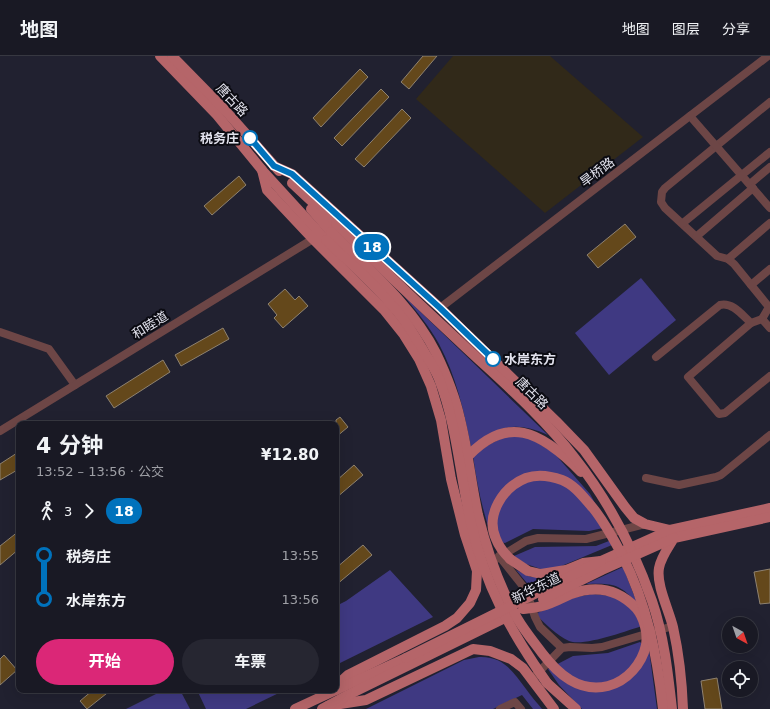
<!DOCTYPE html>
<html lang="zh">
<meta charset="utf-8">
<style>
:root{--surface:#191924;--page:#262631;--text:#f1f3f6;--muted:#9fa0a6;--line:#373841;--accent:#db2777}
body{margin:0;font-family:"DejaVu Sans","Noto Sans SC",sans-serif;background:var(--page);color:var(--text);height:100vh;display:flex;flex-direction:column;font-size:15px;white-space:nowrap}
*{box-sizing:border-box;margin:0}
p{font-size:13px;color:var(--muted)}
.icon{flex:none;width:22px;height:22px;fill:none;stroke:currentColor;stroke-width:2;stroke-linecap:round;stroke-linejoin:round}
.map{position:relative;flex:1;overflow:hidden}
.side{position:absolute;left:16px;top:365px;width:323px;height:272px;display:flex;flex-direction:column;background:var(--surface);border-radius:8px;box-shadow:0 4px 16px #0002,0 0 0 1px var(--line)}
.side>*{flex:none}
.badge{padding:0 8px;border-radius:13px;font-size:14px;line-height:26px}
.needle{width:26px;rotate:140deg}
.tools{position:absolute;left:722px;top:561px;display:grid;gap:8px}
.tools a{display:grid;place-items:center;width:36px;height:36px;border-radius:50%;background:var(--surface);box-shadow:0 4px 16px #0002,0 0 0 1px var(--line);font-size:20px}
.map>.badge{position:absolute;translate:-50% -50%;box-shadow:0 0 0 2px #fff}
.legs{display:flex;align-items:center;gap:6px;height:44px;padding:0 20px;font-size:13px}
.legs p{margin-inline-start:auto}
.summary{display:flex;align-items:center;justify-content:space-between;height:68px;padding:0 20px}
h1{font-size:22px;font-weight:700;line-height:30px}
.primary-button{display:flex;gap:8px;margin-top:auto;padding:8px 20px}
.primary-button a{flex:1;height:46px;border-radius:24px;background:var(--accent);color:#fff;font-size:16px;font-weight:700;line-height:46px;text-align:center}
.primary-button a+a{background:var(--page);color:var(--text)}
ul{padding:0 20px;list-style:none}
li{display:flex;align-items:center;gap:14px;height:44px;font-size:15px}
li i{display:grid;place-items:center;width:6px;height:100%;margin:0 5px;background:currentColor}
li i::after{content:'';width:10px;height:10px;margin:-5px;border:3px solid;border-radius:50%;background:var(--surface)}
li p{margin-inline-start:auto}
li:first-child i{background:linear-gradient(#0000 50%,currentColor 0)}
li:last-child i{background:linear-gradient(currentColor 50%,#0000 0)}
header{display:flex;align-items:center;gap:24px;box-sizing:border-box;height:56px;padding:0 20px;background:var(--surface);border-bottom:1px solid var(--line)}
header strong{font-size:19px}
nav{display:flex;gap:22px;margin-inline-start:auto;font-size:14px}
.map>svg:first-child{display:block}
</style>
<header>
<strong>地图</strong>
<nav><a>地图</a><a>图层</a><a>分享</a></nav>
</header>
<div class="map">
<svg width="770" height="653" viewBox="0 0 770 653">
<rect width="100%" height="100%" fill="#212130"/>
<!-- industrial -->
<path fill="#312919" d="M453,0H550L643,81L545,157L416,43Z"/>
<!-- green -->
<g fill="#3f3982">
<path d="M641,222L676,264L609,319L575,277Z"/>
<path d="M404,240L548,379C516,365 499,369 471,391C464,355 456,320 439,288C430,271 416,255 404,240Z"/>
<path d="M523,378L554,397L590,438L608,471L589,475L533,473L505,487L493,485C483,457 477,429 473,400C490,388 502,379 523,378Z"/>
<path d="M609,485L612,489L559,511L544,514L526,508L514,500L535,491L596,490Z"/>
<path d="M623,511L637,547C619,527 612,527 586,528Z"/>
<path d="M390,514L433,561L336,609V550L346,545Z"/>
<path d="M516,514L531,521L557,520L532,533Z"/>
<path d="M592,538L612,540L630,550L642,570C626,575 583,591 569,585C556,579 545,567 535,558L572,542Z"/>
<path d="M640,586L649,594L657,653H582L559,629L548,613L573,600L608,597Z"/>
<path d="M479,601C504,600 513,616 526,633C531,640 537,647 542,653H533L522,639L493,653H366L464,604Z"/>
<path d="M164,634H180L190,653H126Z"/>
<path d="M197,634H285L246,653H206Z"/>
</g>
<!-- building -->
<g fill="#64481b" stroke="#8e8271">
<path d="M423,0H437L409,33L401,26Z"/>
<path d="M360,13L368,21L321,71L313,62Z"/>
<path d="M381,33L389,41L342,90L334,82Z"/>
<path d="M402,53L411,62L364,111L355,103Z"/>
<path d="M239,120L246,129L212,159L204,150Z"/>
<path d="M625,168L636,181L598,212L587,199Z"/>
<path d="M285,233L295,244L299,240L308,250L283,272L274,262L277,259L268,248Z"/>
<path d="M223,272L229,283L181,310L175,299Z"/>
<path d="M163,304L170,316L114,352L106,340Z"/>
<path d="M340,361L348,371L336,381V364Z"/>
<path d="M17,397L19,401V413L0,424V408Z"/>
<path d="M354,409L363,419L336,442V425Z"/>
<path d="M19,475V493L0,509V490Z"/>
<path d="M363,489L372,499L336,529V512Z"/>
<path d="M770,513V547L760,548L754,516Z"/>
<path d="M4,599L17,614L0,629V603Z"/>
<path d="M717,622L722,653H705L701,625Z"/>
<path d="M93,634H111L87,653L80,645Z"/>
</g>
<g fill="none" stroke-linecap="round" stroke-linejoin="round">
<!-- minor -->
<g stroke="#6d4646" stroke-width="8">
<path d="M770,46L665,132L662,136L661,146L665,152L717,200L728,203L734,208L769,251L762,263L770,272"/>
<path d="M690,60L770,152"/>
<path d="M750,128L770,111"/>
<path d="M683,167L770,96"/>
<path d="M697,180L753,132"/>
<path d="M728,203L770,167"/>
<path d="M751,229L770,213"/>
<path d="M440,252L768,0"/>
<path d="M751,267L688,321L719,358L725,357L770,320"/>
<path d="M0,276L49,293L75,329"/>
<path d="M656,301L720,249C733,246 742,259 751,267L762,263"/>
<path d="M0,375L313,183"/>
<path d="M646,422L679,429L716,421L721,419L770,379"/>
<path d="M499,500L526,534L535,561L540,571L562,592"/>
<path d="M488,508L526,485L538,482L586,483L645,468"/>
<path d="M531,624L562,592L570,591L592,592L602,591L673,570"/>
<path d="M500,653L515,646L521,653"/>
</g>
<!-- major -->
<g stroke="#b56569" stroke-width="10">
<path d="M160,0L217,59L262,114L326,184"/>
<path d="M172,0L224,53L279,115"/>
<path d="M274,110L292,118L440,252L556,365L584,394L625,451L634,462L645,468L670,474"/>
<path d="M262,114L267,134L313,183L384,254L404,279L419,303L431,330L441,364L451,423L465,479L477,515L476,534L470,547L457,562L445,570L348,619L336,630"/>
<path d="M292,127L336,168"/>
<path d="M311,153L331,176"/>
<path d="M463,406C506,355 542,376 581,416"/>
<path d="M510,503L528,515L541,518L566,514L583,507L601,505L670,474L770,452"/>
<path d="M547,627L576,653"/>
<path d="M336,634L406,602"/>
<path d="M328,650L366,644L473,593L490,595L511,603L523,612L554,653"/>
<path d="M295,653L336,634"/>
<path d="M322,653L348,639L513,558"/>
<path d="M683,653C682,625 679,598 673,571C669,554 656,529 659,512C661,501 668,492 674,482L770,461"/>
</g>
<!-- major-bridge -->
<g stroke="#b56569" stroke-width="10">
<path d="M336,168C377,208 418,247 460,286C499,323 541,358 574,401C608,444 634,493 652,545C664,580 668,617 672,653"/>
<path d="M331,176C368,213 412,249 436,297C446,318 455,340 460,363C468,395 471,427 478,459C487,495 499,530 517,562C524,574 533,585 542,597C558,618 579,637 608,630C627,625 642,608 646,589C648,576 644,562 636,552C618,533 596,529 571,538C562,542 552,548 542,550C536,552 529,552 523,553"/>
<path d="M326,184C351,208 378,231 400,259C410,271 418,285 426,299C431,307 436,315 439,323C457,369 460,420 471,467C485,530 511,576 547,627"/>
<path d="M510,503C504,497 499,491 496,483C485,459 503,431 526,422C537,418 551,420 562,424C575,429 584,442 593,452C605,467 613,482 622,499C647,548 657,598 663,653"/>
<path d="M543,543L602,514L674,482"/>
<path d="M406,602L601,505"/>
</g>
</g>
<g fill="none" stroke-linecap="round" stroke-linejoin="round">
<defs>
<path id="line-1" d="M250,82L274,110L292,118L440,252L493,303"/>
</defs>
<!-- line-1 casing -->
<use href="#line-1" stroke="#fff" stroke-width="9"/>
<!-- line-1 -->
<use href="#line-1" stroke="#0072bc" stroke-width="6"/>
</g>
<!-- markers -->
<g fill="#fff" stroke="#0072bc" stroke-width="2">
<circle cx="250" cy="82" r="7"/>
<circle cx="493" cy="303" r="7"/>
</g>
<g text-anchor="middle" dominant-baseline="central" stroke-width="4" stroke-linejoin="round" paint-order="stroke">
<!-- street labels -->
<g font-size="13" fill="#e2e2ed" stroke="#0b0b12">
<text transform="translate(232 44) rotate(47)">唐古路</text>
<text transform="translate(597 116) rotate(-37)">旱桥路</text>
<text transform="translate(150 269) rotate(-32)">和睦道</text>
<text transform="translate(532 337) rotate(45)">唐古路</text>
<text transform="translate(536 532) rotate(-26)">新华东道</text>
</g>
<!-- stop labels -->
<g font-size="13" font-weight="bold" fill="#e2e2ed" stroke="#0b0b12" text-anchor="end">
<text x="239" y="82">税务庄</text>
<text x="504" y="303" text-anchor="start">水岸东方</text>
</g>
</g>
</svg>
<div class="tools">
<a><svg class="needle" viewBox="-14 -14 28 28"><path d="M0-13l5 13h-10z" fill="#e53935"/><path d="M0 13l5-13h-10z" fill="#9fa0a6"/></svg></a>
<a><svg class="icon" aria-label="locate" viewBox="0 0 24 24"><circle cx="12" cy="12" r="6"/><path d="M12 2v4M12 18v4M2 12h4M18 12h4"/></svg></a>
</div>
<b class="badge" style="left:372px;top:191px;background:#0072bc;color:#fff">18</b>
<section class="side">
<div class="summary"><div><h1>4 分钟</h1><p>13:52 – 13:56 · 公交</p></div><b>¥12.80</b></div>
<div class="legs"><svg class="icon" aria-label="walk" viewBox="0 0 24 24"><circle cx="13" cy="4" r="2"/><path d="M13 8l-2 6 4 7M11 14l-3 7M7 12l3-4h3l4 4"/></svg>3<svg class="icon" aria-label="forward" viewBox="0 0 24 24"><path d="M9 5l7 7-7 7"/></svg><b class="badge" style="background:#0072bc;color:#fff">18</b></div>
<ul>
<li><i style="color:#0072bc"></i><b>税务庄</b><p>13:55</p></li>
<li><i style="color:#0072bc"></i><b>水岸东方</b><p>13:56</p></li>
</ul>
<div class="primary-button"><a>开始</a><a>车票</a></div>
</section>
</div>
